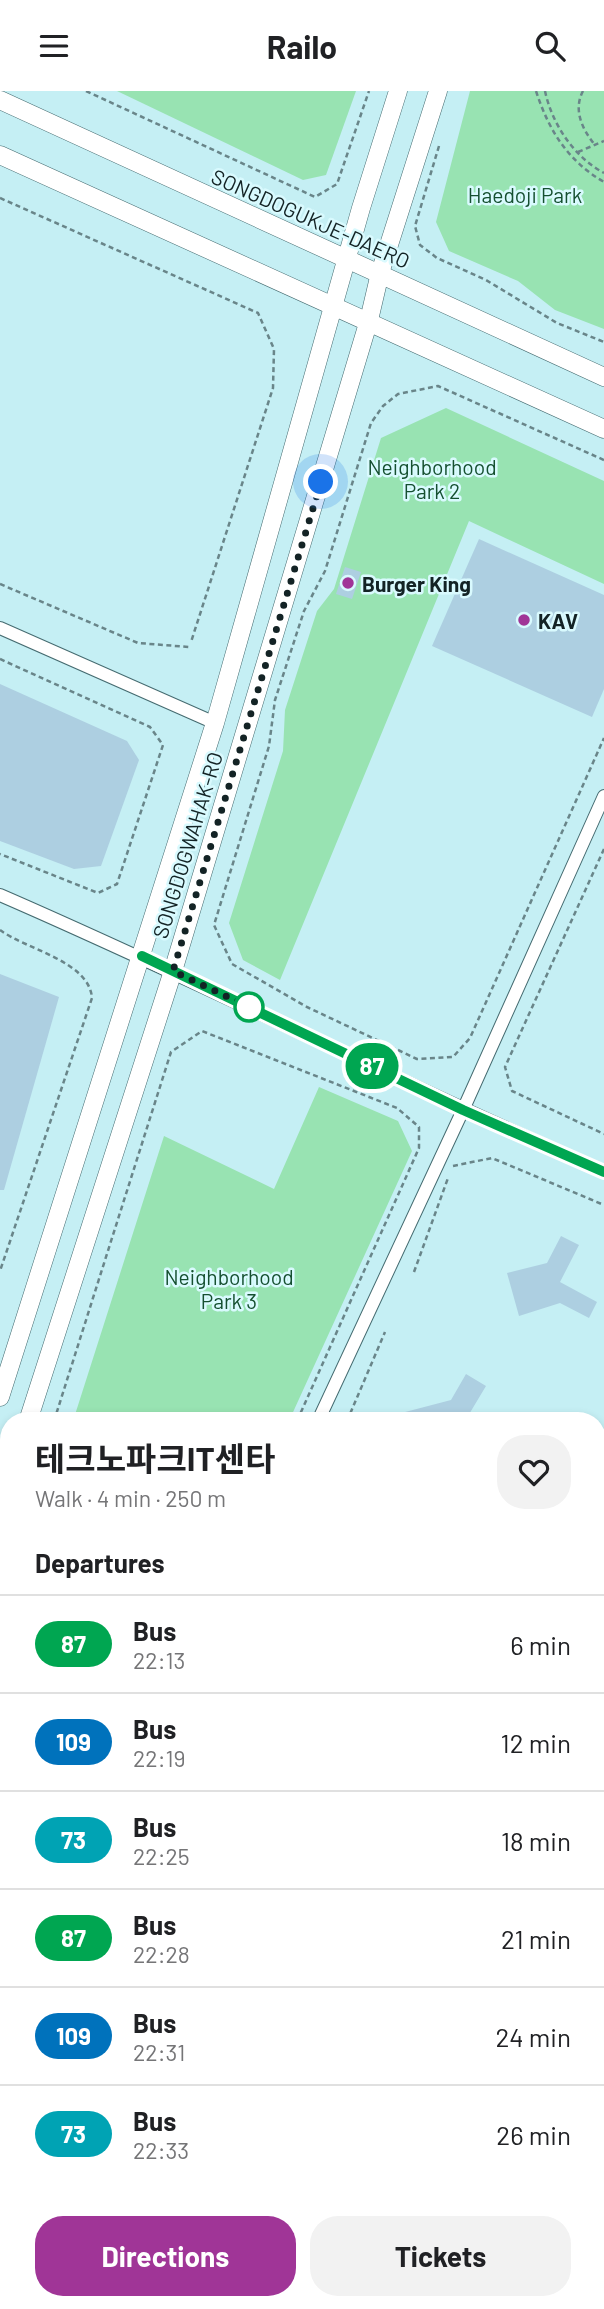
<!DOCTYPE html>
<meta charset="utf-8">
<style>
:root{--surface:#fff;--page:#f2f2f2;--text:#202124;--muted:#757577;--line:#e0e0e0;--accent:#a03597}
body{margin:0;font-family:Barlow,"Noto Sans KR",sans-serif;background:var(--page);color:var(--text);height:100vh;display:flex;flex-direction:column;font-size:26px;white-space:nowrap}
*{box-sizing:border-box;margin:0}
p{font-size:23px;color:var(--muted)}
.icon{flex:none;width:38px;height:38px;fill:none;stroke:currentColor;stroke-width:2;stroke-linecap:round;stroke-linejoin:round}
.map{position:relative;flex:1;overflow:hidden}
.sheet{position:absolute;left:0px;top:1321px;width:606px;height:898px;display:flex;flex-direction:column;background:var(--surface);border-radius:28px 28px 0 0;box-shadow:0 4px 10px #0003}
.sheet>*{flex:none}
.badge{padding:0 14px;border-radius:23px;font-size:24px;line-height:46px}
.you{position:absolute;width:35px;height:35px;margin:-18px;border:5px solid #fff;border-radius:50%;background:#1a73e8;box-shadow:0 0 0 10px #1a73e833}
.map>.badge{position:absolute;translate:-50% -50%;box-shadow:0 0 0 4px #fff}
h2{padding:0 35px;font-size:26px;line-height:63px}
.round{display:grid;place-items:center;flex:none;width:74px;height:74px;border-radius:28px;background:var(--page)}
.summary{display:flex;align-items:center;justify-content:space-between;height:119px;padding:0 35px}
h1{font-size:33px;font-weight:700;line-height:52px}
.action{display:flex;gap:14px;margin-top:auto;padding:14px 35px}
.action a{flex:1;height:80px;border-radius:28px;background:var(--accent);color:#fff;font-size:28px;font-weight:700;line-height:80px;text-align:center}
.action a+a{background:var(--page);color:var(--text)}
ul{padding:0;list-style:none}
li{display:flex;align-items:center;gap:21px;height:98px;padding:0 35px;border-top:2px solid var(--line)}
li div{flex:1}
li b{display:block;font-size:26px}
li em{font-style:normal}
li .badge{min-width:77px;font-weight:700;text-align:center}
header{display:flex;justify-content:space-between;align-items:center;height:91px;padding:0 35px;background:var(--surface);font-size:32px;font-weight:700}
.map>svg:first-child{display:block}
</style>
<header><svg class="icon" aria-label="menu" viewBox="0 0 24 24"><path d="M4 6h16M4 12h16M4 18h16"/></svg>Railo<svg class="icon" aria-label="search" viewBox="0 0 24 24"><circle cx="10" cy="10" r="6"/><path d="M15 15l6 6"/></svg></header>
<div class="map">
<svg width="604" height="2218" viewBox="0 0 604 2218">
<rect width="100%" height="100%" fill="#c5eff4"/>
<!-- built -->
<path fill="#b0e3e9" d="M597,1737L604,1741V2218H0V2081L9,2061V2210H597Z"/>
<!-- green -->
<g fill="#98e3b2">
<path d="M117,0H356L326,84L303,89Z"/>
<path d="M470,0H604V238L555,219L518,190L449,160L436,131Z"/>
<path d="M446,317L604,390V493L469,430L280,889L243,869L229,832L283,660L285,619L317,520L334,498L381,347Z"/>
<path d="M319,996L398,1030L412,1060L289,1330H73L164,1045L274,1098Z"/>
<path d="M9,1522V1956L0,1975V1561Z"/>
</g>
<!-- building -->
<g fill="#adcfe1">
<path d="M479,448L604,504V598L592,626L432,555Z"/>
<path d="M345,476L361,481L352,508L336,503Z"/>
<path d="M0,593L127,650L139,669L101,775L74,778L0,750Z"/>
<path d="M0,883L59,906L4,1099H0Z"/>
<path d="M561,1145L579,1154L560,1191L597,1211L589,1227L560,1212L519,1225L507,1182L547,1172Z"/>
<path d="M466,1283L486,1295L465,1330H387L386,1326L451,1309Z"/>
</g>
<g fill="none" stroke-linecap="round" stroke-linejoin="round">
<defs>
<g id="service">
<path d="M597,2039L604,2042"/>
<path d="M199,2218L203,2210"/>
</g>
<path id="pedestrian" d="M0,2026L9,2008"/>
<g id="minor">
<path d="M0,537L215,632"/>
<path d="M0,804C203,892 401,992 604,1081"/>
<path d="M318,1330L463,1019L604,705"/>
<path d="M597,1697L604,1700"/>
</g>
<g id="secondary">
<path d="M0,9L604,286"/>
<path d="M0,64L604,338"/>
<path d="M0,1306L215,632L361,117L398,0"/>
<path d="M28,1330L173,880L369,229L380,182L438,0"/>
<path d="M0,1418L9,1391"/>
</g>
</defs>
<!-- service casing -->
<use href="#service" stroke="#456b70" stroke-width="8"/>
<!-- pedestrian casing -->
<use href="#pedestrian" stroke="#456b70" stroke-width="11"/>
<!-- minor casing -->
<use href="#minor" stroke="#456b70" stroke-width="14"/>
<!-- secondary casing -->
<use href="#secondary" stroke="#456b70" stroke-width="19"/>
<!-- path -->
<g stroke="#698589" stroke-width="2.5" stroke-dasharray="5 3.5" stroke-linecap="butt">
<path d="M86,0L315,106L337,93L369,0"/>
<path d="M536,0C549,40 568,70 604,91"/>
<path d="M545,0C552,33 574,66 604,82"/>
<path d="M583,0C573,19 582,38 595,54"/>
<path d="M439,55L415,135L420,154L437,167L486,189L557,232L604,251"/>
<path d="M578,61L604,50"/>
<path d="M0,107L258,222L274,258L273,297L191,551"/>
<path d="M604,369L438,295L398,303L383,315L371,332L325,480L304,520L275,609L269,655L214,834L232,873L307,916L417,968L453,966L470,947L604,647"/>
<path d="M0,493L138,552L189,556"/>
<path d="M0,568L150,636L163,654L117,793L98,802L0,763"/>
<path d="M604,758L505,976L512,1000L604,1043"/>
<path d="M0,839C27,859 89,870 92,907L0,1180"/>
<path d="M453,1075L492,1067L604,1114"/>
<path d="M414,1181L448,1087"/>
<path d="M54,1330L171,961L202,940L397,1017L419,1036V1057L297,1330"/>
<path d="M347,1330L385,1241"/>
<path d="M0,1497L9,1484"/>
<path d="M597,1663L604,1666"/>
<path d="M0,1674L9,1662"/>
<path d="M597,1725L604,1728"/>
<path d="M597,1773L604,1761"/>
<path d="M597,1849L604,1847"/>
<path d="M0,1895L9,1885"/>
<path d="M597,2023L604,2026"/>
<path d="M0,2046L4,2037"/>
<path d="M597,2068L604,2070"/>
<path d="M597,2172L604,2175"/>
<path d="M420,2210L438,2218"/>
<path d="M171,2218L175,2210"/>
<path d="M223,2218L228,2210"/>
<path d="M345,2218L348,2210"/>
<path d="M496,2218L500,2210"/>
</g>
<!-- service -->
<use href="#service" stroke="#fff" stroke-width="6"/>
<!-- pedestrian -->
<use href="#pedestrian" stroke="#fff" stroke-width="10"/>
<!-- minor -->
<use href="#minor" stroke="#fff" stroke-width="12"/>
<!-- secondary -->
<use href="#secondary" stroke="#fff" stroke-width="18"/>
</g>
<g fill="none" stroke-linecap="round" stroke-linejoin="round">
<defs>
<path id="line" d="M142,865L463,1019L604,1081"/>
</defs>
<!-- line casing -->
<use href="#line" stroke="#fff" stroke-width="16"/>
<!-- line -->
<use href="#line" stroke="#00a651" stroke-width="10"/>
<!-- walk -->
<path stroke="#132325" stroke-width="7" stroke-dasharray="0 12.6" d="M249,916L173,880L321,391"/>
</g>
<!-- markers -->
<g fill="#a03597" stroke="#d9fafe" stroke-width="2.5">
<circle cx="348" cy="492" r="7"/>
<circle cx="524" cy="529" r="7"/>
</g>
<circle fill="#fff" stroke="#00a651" stroke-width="3.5" cx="249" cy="916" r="14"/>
<g text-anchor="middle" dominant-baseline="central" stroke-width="5" stroke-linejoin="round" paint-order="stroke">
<!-- park labels -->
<g font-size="21" fill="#155030" stroke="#d9fafe">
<text x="525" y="103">Haedoji Park</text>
<text x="432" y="375">Neighborhood<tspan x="432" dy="24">Park 2</tspan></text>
<text x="229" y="1185">Neighborhood<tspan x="229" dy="24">Park 3</tspan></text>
</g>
<!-- street labels -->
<g font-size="21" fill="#132325" stroke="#d9fafe">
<text transform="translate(311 127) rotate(24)">SONGDOGUKJE-DAERO</text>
<text transform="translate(187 754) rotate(-73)">SONGDOGWAHAK-RO</text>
</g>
<!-- poi labels -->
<g font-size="21" font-weight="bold" fill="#132325" stroke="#d9fafe" text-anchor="start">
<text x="362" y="492">Burger King</text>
<text x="538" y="529">KAV</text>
</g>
</g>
</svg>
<div class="you" style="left:321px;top:391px"></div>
<b class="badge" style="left:372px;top:975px;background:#00a651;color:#fff">87</b>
<section class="sheet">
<div class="summary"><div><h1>테크노파크IT센타</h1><p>Walk · 4 min · 250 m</p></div><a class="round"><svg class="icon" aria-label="heart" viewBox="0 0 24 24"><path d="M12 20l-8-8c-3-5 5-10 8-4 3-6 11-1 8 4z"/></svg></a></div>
<h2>Departures</h2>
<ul>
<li><span class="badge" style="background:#00a651;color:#fff">87</span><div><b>Bus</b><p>22:13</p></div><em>6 min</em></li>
<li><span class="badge" style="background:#0072bc;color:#fff">109</span><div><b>Bus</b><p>22:19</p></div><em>12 min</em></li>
<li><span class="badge" style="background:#00a3b4;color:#fff">73</span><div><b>Bus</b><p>22:25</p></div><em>18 min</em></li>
<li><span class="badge" style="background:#00a651;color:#fff">87</span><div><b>Bus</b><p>22:28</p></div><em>21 min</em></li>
<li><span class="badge" style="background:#0072bc;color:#fff">109</span><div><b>Bus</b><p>22:31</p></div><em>24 min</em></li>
<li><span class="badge" style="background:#00a3b4;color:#fff">73</span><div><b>Bus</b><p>22:33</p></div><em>26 min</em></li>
</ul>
<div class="action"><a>Directions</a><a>Tickets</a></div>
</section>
</div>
